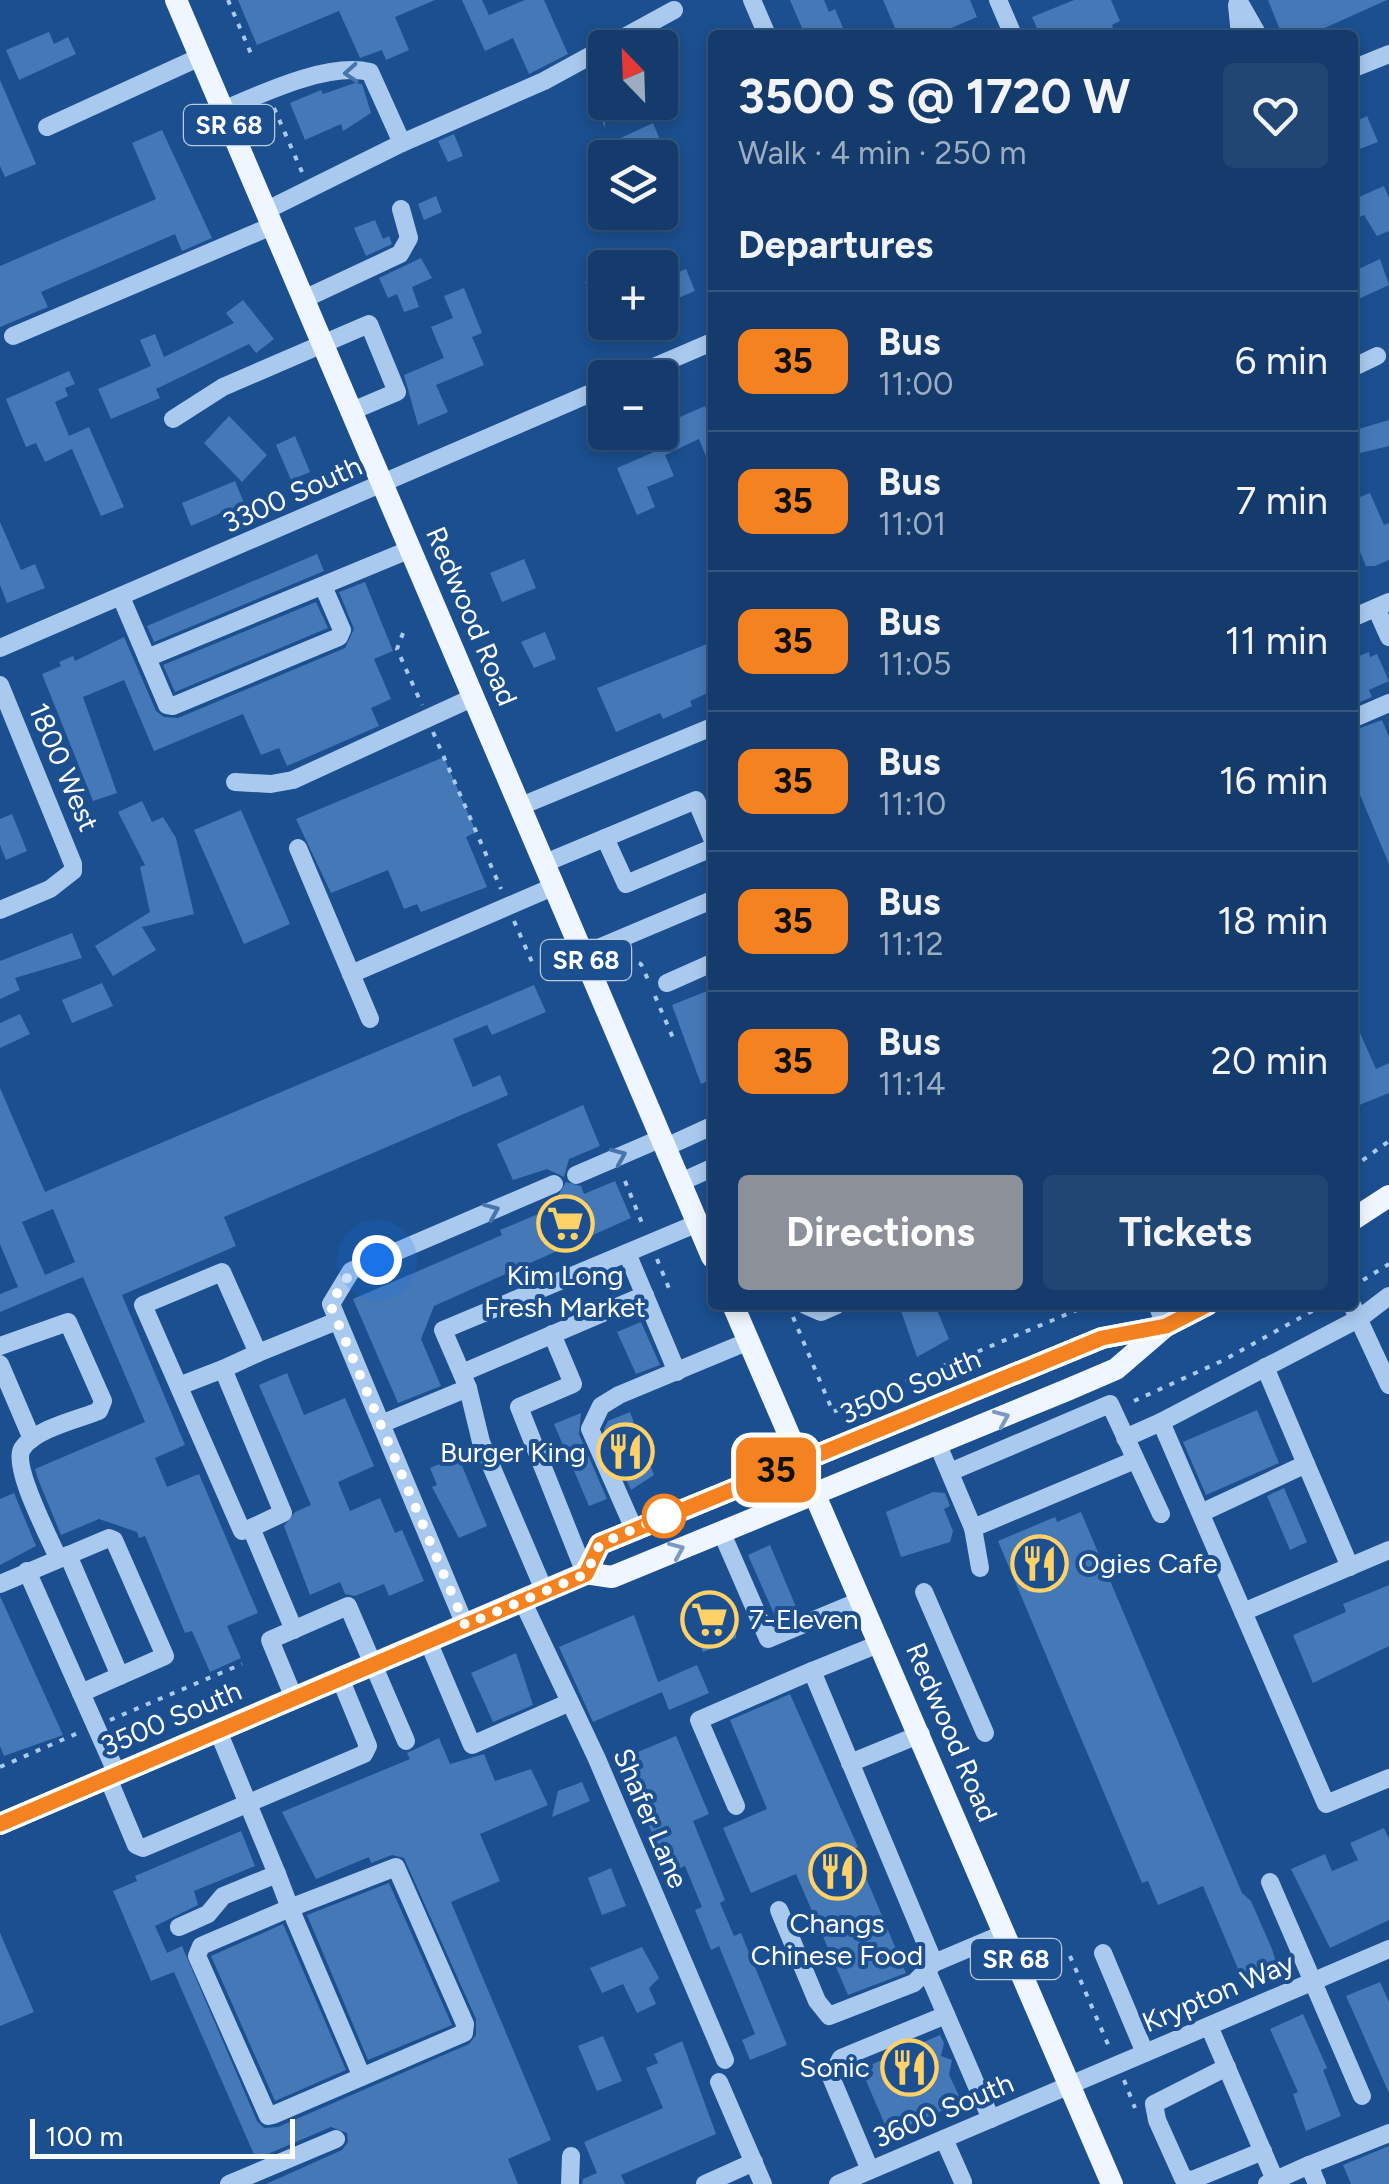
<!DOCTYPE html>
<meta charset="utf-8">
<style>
:root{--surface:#143b6b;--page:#214673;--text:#f1f3f6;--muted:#9dadc1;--line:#33557e;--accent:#8c9099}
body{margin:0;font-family:Figtree,sans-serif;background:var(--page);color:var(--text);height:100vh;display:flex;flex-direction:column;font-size:38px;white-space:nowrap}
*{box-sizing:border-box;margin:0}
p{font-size:32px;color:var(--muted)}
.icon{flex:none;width:55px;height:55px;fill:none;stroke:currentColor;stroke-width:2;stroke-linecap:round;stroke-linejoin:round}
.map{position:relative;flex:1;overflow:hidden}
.sheet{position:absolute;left:708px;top:30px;width:650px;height:1280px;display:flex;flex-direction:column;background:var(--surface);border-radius:10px;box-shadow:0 5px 15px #0003,0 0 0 2px var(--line)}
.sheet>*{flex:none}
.badge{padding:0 20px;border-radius:15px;font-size:35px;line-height:65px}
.needle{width:65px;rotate:337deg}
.buttons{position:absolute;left:588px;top:30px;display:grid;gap:20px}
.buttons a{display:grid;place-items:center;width:90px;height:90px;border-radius:10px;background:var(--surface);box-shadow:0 5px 15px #0003,0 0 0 2px var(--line);font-size:50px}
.scale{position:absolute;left:30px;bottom:25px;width:265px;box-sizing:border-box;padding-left:10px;border:5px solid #fff;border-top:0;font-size:28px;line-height:35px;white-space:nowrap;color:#fff;-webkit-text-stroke:8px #1b4f8f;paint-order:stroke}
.you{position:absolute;width:50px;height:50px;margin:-25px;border:8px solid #fff;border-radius:50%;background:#1a73e8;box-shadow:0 0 0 15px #1a73e833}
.map>.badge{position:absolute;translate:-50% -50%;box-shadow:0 0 0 5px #fff}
h2{padding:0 30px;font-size:38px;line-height:90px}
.round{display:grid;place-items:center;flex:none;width:105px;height:105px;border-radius:10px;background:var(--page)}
.head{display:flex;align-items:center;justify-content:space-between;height:170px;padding:0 30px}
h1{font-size:48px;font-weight:700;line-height:75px}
.button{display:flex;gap:20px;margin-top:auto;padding:20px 30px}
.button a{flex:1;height:115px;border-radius:10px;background:var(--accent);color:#fff;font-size:40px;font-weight:700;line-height:115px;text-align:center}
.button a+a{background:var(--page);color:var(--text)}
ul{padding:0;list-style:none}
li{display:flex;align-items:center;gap:30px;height:140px;padding:0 30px;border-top:2px solid var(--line)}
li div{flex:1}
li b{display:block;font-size:38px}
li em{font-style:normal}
li .badge{min-width:110px;font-weight:700;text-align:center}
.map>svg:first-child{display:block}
</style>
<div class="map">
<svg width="1389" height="2184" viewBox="0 0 1389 2184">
<rect width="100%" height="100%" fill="#1b4f8f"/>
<!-- building -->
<g fill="#4478b7" fill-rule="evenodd">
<path d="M238,0H435L395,17L409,50L386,60L382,50L360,58L339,11L257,45Z"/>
<path d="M462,0H482L489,15L525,0H544L568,54L529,74L513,38L485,51Z"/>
<path d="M790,0H824L829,12L835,9L846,35H805Z"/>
<path d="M883,0H970L977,17L935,35H898Z"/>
<path d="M1074,0H1111L1120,21L1112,25L1116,35H1040L1032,17Z"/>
<path d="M1268,0H1387L1309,35H1282Z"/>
<path d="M49,32L54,44L68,37L76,54L19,80L6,50Z"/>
<path d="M605,78V128L587,86Z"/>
<path d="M0,80L36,164L5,177L0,166Z"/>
<path d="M355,83L362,84L371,113L343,131L341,124L305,140L290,103L321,90L323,94Z"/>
<path d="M1367,116L1378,142L1357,150L1352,123Z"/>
<path d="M653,123L664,149L644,158H618L612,142Z"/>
<path d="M162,130L212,238L182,251L175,234L41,292L48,307L0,327V266L156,199L132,143Z"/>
<path d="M454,134L463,156L448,162L438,141Z"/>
<path d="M1384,186L1389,198V231L1377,236L1364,215L1357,218L1352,200Z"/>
<path d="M436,196L442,212L424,220L418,204Z"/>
<path d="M375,220L383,239L389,236L392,244L366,256L354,228Z"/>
<path d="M421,258L432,278L412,287L419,307L404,312L397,294L388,298L379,278Z"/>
<path d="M1380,259L1389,285L1352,302V272Z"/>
<path d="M686,269L695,291L671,301L663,279Z"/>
<path d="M605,274V326L585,282Z"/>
<path d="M464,288L482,333L472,337L484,365L436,385L448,412L418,425L404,375L444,358L431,327L453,318L444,296Z"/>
<path d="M243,300L274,339L256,353L249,344L156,389L160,398L111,419L98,389L151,366L140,340L155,334L164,357L234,323L226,313Z"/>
<path d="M69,371L75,384L65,388L68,396L55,402L69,436L89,427L124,507L101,516L72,449L45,462L36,443L26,447L6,399Z"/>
<path d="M660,390L673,420L705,406L707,411L712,408V471L699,439L665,455L674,476L647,487L655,507L637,515L617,468L654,452L645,432H660Z"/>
<path d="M229,416L267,455L242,482L204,443Z"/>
<path d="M1389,420V446L1352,455V431Z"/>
<path d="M295,436L310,472L291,480L276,445Z"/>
<path d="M235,481L244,503L191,526L182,503Z"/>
<path d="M1370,493L1384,525L1389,523V560L1375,566H1366L1352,533V500Z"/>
<path d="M0,522L21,570L35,564L45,588L7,603L0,585Z"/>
<path d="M317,554L324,571L154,642L147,626Z"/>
<path d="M524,559L536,588L502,602L490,573Z"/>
<path d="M365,582L393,651L374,659L391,699L371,708L379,726L287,766L279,748L261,755L243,714L154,751L124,680L83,697L117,793L93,801L42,674L61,666L59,662L73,656L75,661L124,637L156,711L164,717L178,718L345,648L354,629L339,592Z"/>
<path d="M316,602L328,628L175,692L163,665Z"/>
<path d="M545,632L556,659L534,668L521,642Z"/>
<path d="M712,642V691L690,701L692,706L663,719L660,713L616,732L597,688Z"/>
<path d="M1369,652L1370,657L1377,654L1389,681L1369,690L1372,697L1358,703L1352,689V659Z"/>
<path d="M1382,720L1389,737V864L1360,795L1352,798V731Z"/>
<path d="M444,757L476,832L466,837L487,887L421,912L417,904L404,909L388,870L331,893L296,819Z"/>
<path d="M142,801L152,822L163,817L176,838L194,914L142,927L156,950L113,976L95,946L150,912L140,867L145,865L118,812Z"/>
<path d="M241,810L290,924L244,944L194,830Z"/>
<path d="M12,814L27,851L6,860L0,845V819Z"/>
<path d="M72,933L82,958L15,978L20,990L0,999V961Z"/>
<path d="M102,983L113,1006L72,1023L62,1000Z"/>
<path d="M534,985L546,1012L492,1035L487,1025L453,1039L473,1087L500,1075L508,1095L224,1217L236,1246L122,1295L185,1445L155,1458L167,1487L199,1474L258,1613L227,1626L241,1658L210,1672L192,1631L185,1633L145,1536L139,1538L137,1532L99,1519L61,1535L38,1479L35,1469L145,1422L83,1277L0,1312V1294L18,1287L0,1244V1088L45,1192ZM53,1209L75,1262L45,1275L22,1222Z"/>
<path d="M712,989V1079L701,1084L672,1005Z"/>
<path d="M20,1014L30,1034L0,1048V1023Z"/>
<path d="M1352,1015L1376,1069L1389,1063V1093L1352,1108Z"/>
<path d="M583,1105L600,1146L569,1159L564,1177L547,1169L513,1180L497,1144Z"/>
<path d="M615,1181L631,1218L434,1306L421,1339L441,1386L398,1403L353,1299L502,1235L500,1230L562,1204L558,1196L566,1182L581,1186L584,1194Z"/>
<path d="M899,1305H935L949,1339L917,1357Z"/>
<path d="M641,1322L660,1365L636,1374L617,1332Z"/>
<path d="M287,1373L304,1415L345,1398L374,1466L338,1482L350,1511L380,1498L395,1533L402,1530L424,1581L389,1596L384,1584L355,1596L345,1594L340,1582L310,1595L284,1526L295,1512L311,1505L259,1385Z"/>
<path d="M1257,1410L1279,1463L1206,1495L1183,1442Z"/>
<path d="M630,1412L654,1475L631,1490L604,1429L608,1421Z"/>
<path d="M581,1413L579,1434L607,1499L589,1506L554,1424Z"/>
<path d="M458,1456L487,1526L459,1538L432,1487L437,1485L430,1468Z"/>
<path d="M1284,1488L1307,1542L1290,1550L1267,1496Z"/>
<path d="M933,1492L945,1493L950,1506L944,1509L953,1531L950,1542L901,1557L886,1512Z"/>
<path d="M14,1493L36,1546L0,1565V1499Z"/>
<path d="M1081,1512L1242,1893L1251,1901L1272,1949L1278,1968L1244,1983L1203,1886L1158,1905L1148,1881L1142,1883L998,1541L1055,1517L1057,1522Z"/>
<path d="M770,1545L796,1607L775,1616L748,1555Z"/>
<path d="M1389,1585V1646L1313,1683L1293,1635L1346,1612L1343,1604Z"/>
<path d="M716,1593L736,1631V1638L703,1652L684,1606Z"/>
<path d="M0,1596L63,1735L4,1756L0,1746Z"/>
<path d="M634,1615L658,1682L697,1665L709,1693L669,1710L662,1692L593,1722L559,1647Z"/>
<path d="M516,1653L533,1705L493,1722L471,1673Z"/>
<path d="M790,1694L858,1847L854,1849L906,1973L848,1995L796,1874L751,1893L723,1828L767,1809L730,1720Z"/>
<path d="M676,1736L709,1814L693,1821L725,1900L720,1903L734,1936L741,1933L787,2045L750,2060L742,2040L755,2034L719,1946L711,1950L704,1932L695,1910L702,1907L685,1866L670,1872L619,1760Z"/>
<path d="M439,1738L450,1764L484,1754L495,1781L531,1769L548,1805L480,1834L500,1881L451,1902L551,2140L508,2159L518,2184H266L342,2150L348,2142L347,2133L331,2127L256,2159L174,1972L151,1981L113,1891L137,1881L135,1876L241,1831L255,1866L194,1891L198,1905L155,1926L167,1953L182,1946L257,2121L264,2128L278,2127L469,2044L476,2035V2019L404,1858L392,1855L371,1863L369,1857L316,1879L282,1812L410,1759L407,1753Z"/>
<path d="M582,1782L590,1801L552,1817L558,1791Z"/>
<path d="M1384,1828L1389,1839V1920L1330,1948L1291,1869L1325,1854L1332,1871L1358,1860L1350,1843Z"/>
<path d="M611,1868L626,1906L602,1915L588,1878Z"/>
<path d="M389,1883L452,2025L368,2060L307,1915Z"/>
<path d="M283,1924L346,2070L275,2101L211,1956Z"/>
<path d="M0,1933L34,2012L0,2026Z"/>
<path d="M642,1947L659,1978L649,1988L656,2004L637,2013L623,1984L602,1993L590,1968Z"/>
<path d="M1380,1982L1389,2002V2093L1346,1996Z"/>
<path d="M1303,2014L1327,2068L1323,2070L1341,2116L1306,2131L1293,2094L1298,2092L1270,2029Z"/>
<path d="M940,2035L944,2043L941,2056L952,2060L949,2075L962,2102L889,2134L861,2069Z"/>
<path d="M603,2036L622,2081L597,2091L578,2046Z"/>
<path d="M682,2041L716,2134L621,2175L625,2184H582L583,2179L597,2173L584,2142L663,2108L646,2068L658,2063L654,2054Z"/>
<path d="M1389,2146V2184H1351L1343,2165Z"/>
</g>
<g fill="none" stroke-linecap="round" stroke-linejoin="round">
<!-- path -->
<g stroke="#a9c9ee" stroke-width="4" stroke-dasharray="5 8" stroke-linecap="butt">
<path d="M228,0L252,56"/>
<path d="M274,108L302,172"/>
<path d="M403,633L397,649L422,705"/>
<path d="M433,732L501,889"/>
<path d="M514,921L532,962"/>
<path d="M627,958L641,964L649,982"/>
<path d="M655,996L673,1038"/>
<path d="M1352,1168L1389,1141"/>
<path d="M625,1181L644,1228"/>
<path d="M657,1259L670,1291"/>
<path d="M1352,1287L1389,1264"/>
<path d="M793,1317L833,1412L1089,1305"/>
<path d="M1134,1401L1224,1360L1323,1305"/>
<path d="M110,1720L242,1664"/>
<path d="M0,1767L78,1733"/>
<path d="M1070,1956L1110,2049"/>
<path d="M1124,2080L1135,2108"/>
</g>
<!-- minor -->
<g stroke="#a9c9ee" stroke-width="18">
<path d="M752,0L767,35"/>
<path d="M998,0L1013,35"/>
<path d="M1238,0L1258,35"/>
<path d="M1237,5L1240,35"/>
<path d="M1352,69L1389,54"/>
<path d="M223,110C263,93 328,62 370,72L402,143"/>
<path d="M47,127L200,57"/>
<path d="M265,211L402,143L544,81L674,10"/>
<path d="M304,299L400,254L409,238L401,209"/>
<path d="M13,336L272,226"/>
<path d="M1352,368L1377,356"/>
<path d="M628,378L712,342"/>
<path d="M173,419L223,387L369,324L397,392L352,411"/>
<path d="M121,597L147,658L411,549"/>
<path d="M1376,608L1389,637"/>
<path d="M1352,618L1389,602"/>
<path d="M0,648L605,387"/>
<path d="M147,658L167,705L173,706L339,637L342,630L323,586"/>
<path d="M0,685L73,864V871L50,889L0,910"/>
<path d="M1352,719L1389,703"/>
<path d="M235,782L271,784L293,780L474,697"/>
<path d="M521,806L712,727"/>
<path d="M605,838L626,884L712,848"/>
<path d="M298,848L370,1019"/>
<path d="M545,863L696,800L712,838"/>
<path d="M584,954L712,900"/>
<path d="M351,974L555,886"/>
<path d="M667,983L712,963"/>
<path d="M666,1147L712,1126"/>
<path d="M576,1175L662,1138"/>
<path d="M681,1182L712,1168"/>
<path d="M627,1253L677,1372"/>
<path d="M1389,1296L1360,1318L1161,1422L1326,1804L1389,1778"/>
<path d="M805,1305L821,1312L837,1305"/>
<path d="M1157,1305L1166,1326"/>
<path d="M1352,1305L1389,1385"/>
<path d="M552,1334L573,1384L519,1407L585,1573"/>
<path d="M0,1346L68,1322L103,1401L99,1411C79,1419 34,1429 22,1449C12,1467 49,1537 58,1558"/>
<path d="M258,1353L337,1321"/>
<path d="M0,1364L32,1439"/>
<path d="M462,1373L645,1295"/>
<path d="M179,1386L223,1369"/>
<path d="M381,1424L468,1388"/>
<path d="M1125,1438L1161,1422"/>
<path d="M938,1445L973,1528L980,1568"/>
<path d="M1306,1464L1350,1567"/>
<path d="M950,1472L1110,1404L1161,1514"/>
<path d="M1201,1513L1306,1464L1265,1367"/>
<path d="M251,1528L283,1513L223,1369L258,1353L222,1272L143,1305L242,1531L251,1528L294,1630"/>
<path d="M973,1528L1135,1460"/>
<path d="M634,1529L590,1429L601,1406L619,1395L749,1341"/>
<path d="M721,1531L768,1639L862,1600"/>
<path d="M68,1555L120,1676"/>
<path d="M27,1571L81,1693"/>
<path d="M0,1584L109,1538L114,1540L165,1656L81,1693L117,1774"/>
<path d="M544,1590L481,1442L468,1388L443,1330L698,1223"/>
<path d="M924,1592L985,1733"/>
<path d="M522,1600L597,1759L725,2060"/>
<path d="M1243,1612L1389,1550"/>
<path d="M465,1625L331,1304L351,1271L554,1184"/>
<path d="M428,1641L472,1745L568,1703"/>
<path d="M881,1643L812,1671L934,1963L1005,1933"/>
<path d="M294,1698L270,1640L348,1606L406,1741"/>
<path d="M850,1763L921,1734"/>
<path d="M108,1778L136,1845L143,1848L364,1754L368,1746L340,1678"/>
<path d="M736,1806L699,1720L812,1671"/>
<path d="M277,1874L290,1908L396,1867L465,2024L464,2033L273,2115L268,2116L197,1956L201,1946L290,1908L362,2077"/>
<path d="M1270,1882L1362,2096"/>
<path d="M779,1910L817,2001L829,2016L914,1983L934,1963"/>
<path d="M179,1927L208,1914L223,1896L277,1874L218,1731"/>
<path d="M1103,1953L1145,2053"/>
<path d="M928,1973L991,2119"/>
<path d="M1209,2026L1275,2180"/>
<path d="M1227,2067L1154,2104L1157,2120L1183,2178L1192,2180L1263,2151"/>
<path d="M719,2082L763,2184"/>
<path d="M944,2139L963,2182"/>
<path d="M1309,2165L1389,2133"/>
<path d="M870,2170L831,2077L841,2058L946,2015"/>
<path d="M229,2184L336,2139"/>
<path d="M570,2184L571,2156"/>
<path d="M705,2184L754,2162"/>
<path d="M838,2184L1389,1949"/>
<path d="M1267,2184L1309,2165L1317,2184"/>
</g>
<!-- major -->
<g stroke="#f0f6ff" stroke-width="22">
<path d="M176,0L712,1257"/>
<path d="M1352,1220L1389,1196"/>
<path d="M733,1305L1112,2184"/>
<path d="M585,1573L600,1544L1102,1338L1166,1326"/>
<path d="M0,1824L585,1573L612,1577L1067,1390L1116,1369L1166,1326L1207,1305"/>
</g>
</g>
<!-- one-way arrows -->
<defs><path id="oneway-chevron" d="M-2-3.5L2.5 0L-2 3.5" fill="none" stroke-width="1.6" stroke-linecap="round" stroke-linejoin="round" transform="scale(2.5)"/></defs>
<g stroke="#4674ac">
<use href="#oneway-chevron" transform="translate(351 73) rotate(176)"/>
<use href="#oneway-chevron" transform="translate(619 1156) rotate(-23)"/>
<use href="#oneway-chevron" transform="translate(492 1211) rotate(-23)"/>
</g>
<g stroke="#7b9ac1">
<use href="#oneway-chevron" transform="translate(1002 1418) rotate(-23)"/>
<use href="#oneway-chevron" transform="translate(677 1550) rotate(-23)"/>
</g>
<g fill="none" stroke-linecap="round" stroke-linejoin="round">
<defs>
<path id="line" d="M0,1824L586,1574L600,1544L1102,1338L1166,1326L1207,1305"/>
</defs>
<!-- line casing -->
<use href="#line" stroke="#fff" stroke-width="22"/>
<!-- line -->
<use href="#line" stroke="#f58220" stroke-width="15"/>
<!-- walk -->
<path stroke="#fff" stroke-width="10" stroke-dasharray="0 18" d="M377,1260L351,1272L330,1304L465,1625L586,1574L600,1544L664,1516"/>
</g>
<!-- icons -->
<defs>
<symbol id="supermarket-ring" viewBox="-11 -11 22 22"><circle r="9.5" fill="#1b4f8f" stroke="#ffd166" stroke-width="1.5"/><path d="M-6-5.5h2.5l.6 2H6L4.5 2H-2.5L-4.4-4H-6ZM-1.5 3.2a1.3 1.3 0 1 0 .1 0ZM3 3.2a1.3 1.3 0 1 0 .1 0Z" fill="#ffd166"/></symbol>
<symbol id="restaurant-ring" viewBox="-11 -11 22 22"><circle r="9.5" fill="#1b4f8f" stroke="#ffd166" stroke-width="1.5"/><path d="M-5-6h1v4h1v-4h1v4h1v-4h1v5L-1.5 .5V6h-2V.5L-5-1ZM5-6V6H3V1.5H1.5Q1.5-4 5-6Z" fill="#ffd166"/></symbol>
</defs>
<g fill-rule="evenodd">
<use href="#supermarket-ring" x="534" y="1192" width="63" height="63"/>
<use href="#restaurant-ring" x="594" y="1420" width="63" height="63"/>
<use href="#restaurant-ring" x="1008" y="1532" width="63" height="63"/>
<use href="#supermarket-ring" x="678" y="1588" width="63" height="63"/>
<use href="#restaurant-ring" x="806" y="1840" width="63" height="63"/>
<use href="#restaurant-ring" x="878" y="2036" width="63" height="63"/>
</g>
<!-- markers -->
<circle fill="#fff" stroke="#f58220" stroke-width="5" cx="664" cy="1516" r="20"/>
<g text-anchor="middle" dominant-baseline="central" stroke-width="8" stroke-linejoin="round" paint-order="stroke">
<!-- shield labels -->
<g fill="#1b4f8f" stroke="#bbcadd" stroke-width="2.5">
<rect x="184" y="105" width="90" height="40" rx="8"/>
<rect x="541" y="940" width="90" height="40" rx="8"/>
<rect x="971" y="1939" width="90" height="40" rx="8"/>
</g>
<g font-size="25" font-weight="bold" fill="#fff">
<text x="229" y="125">SR 68</text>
<text x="586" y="960">SR 68</text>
<text x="1016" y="1959">SR 68</text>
</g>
<!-- street labels -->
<g font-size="28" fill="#fff" stroke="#1b4f8f">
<text transform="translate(292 494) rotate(-24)">3300 South</text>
<text transform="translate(472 616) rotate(67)">Redwood Road</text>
<text transform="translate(64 767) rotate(67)">1800 West</text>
<text transform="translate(910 1386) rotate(-23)">3500 South</text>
<text transform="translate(171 1718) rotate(-23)">3500 South</text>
<text transform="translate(952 1732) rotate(67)">Redwood Road</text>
<text transform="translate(651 1818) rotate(67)">Shafer Lane</text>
<text transform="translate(1218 1992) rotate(-23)">Krypton Way</text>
<text transform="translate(943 2110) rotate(-23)">3600 South</text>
</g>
<!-- poi labels -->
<g font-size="28" fill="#fff" stroke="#1b4f8f">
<text x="565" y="1275">Kim Long<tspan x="565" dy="32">Fresh Market</tspan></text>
<text x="586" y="1452" text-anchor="end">Burger King</text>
<text x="1078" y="1563" text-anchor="start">Ogies Cafe</text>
<text x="749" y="1619" text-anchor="start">7-Eleven</text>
<text x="837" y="1923">Changs<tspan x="837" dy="32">Chinese Food</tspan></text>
<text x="870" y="2067" text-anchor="end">Sonic</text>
</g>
</g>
</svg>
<div class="buttons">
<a><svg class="needle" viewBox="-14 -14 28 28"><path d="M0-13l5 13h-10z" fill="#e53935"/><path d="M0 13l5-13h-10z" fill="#9dadc1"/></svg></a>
<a><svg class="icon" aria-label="layers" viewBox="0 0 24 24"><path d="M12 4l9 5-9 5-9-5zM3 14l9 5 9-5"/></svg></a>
<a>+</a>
<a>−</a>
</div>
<div class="scale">100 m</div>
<div class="you" style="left:377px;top:1260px"></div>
<b class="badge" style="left:776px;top:1470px;background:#f58220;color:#111">35</b>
<section class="sheet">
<div class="head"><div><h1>3500 S @ 1720 W</h1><p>Walk · 4 min · 250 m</p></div><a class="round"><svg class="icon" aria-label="heart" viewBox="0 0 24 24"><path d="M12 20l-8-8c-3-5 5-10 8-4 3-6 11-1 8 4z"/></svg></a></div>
<h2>Departures</h2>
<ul>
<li><span class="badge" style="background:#f58220;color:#111">35</span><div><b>Bus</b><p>11:00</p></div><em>6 min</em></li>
<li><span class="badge" style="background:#f58220;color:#111">35</span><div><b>Bus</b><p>11:01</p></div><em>7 min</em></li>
<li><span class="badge" style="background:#f58220;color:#111">35</span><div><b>Bus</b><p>11:05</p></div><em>11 min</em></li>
<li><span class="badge" style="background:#f58220;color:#111">35</span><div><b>Bus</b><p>11:10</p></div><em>16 min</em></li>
<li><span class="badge" style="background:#f58220;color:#111">35</span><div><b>Bus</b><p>11:12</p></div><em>18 min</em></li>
<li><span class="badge" style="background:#f58220;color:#111">35</span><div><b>Bus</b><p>11:14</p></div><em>20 min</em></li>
</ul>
<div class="button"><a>Directions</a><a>Tickets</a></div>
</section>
</div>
